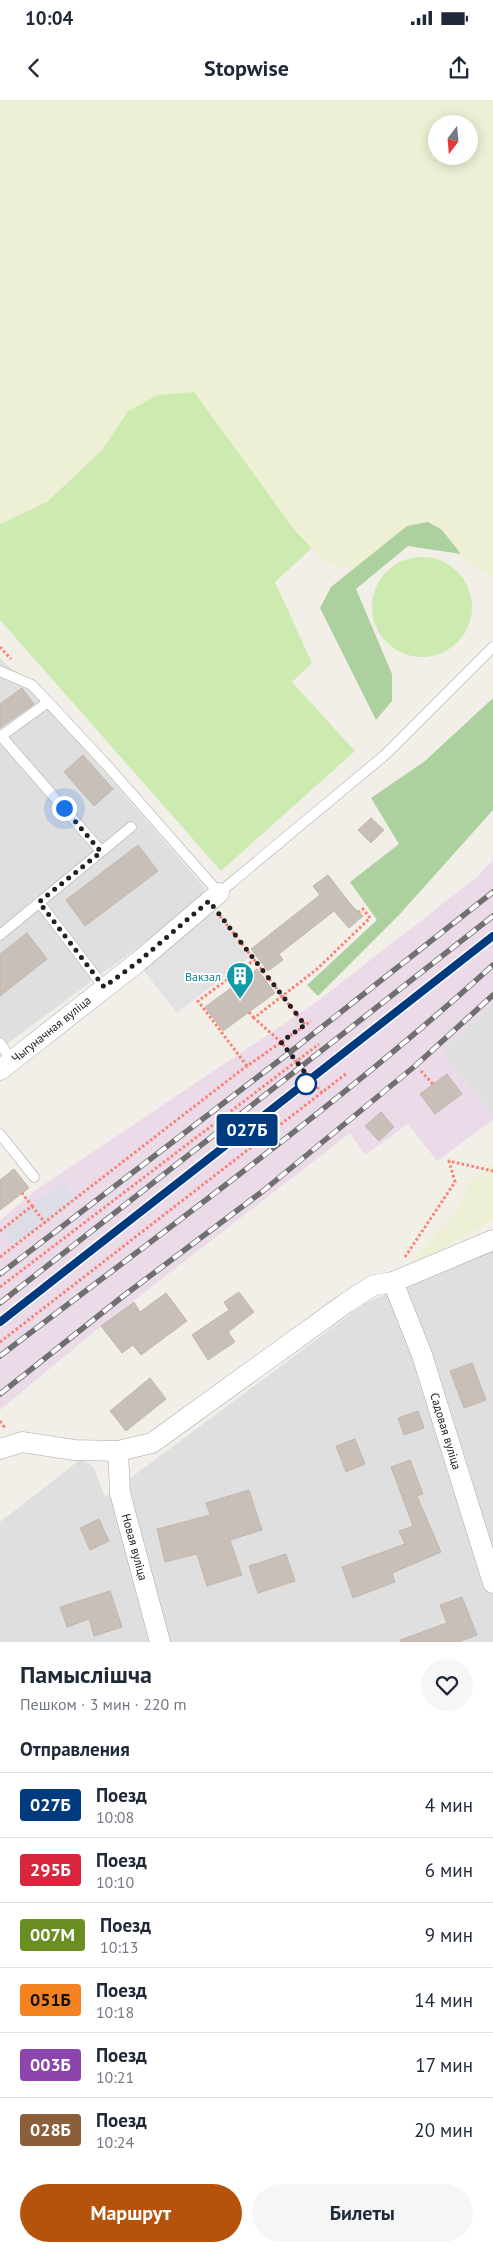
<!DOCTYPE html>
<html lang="ru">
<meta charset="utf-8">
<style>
:root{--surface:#fff;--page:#f6f6f7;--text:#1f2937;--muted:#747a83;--line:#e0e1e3;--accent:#b45309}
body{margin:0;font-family:"PT Sans",sans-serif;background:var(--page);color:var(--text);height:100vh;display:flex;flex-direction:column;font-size:19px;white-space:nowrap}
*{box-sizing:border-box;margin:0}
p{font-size:16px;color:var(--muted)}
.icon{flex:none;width:28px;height:28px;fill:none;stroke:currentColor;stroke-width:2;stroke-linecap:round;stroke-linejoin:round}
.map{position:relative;height:1542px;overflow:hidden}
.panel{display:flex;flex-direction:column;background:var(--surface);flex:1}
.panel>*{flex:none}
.badge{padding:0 10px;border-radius:4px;font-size:18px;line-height:32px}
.needle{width:32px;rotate:196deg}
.buttons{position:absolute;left:428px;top:15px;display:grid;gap:10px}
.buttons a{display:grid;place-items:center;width:50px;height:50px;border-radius:50%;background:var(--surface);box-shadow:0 2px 12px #0003;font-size:25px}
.you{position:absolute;width:25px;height:25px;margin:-12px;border:4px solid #fff;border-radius:50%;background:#1a73e8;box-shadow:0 0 0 8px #1a73e833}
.map>.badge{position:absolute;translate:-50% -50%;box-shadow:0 0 0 2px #fff}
h2{padding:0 20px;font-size:19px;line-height:45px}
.round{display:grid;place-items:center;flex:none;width:52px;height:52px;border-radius:26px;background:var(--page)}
.overview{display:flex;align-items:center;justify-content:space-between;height:85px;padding:0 20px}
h1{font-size:24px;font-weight:800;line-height:38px}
.button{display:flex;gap:10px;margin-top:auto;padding:10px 20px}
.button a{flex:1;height:58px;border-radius:30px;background:var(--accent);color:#fff;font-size:20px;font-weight:800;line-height:58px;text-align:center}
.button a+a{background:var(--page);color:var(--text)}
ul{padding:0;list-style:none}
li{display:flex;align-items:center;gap:15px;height:65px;padding:0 20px;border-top:1px solid var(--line)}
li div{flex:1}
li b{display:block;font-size:19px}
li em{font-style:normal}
li .badge{min-width:55px;font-weight:700;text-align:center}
.status{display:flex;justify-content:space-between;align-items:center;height:35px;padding:0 25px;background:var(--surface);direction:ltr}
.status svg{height:14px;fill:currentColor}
header{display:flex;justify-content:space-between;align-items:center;height:65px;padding:0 20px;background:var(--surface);font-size:22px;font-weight:800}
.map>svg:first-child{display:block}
</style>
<div class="status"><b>10:04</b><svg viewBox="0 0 49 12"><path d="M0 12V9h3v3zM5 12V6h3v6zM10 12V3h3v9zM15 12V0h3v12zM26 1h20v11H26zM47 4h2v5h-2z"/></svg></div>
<header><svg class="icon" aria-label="back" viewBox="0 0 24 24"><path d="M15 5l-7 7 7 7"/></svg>Stopwise<svg class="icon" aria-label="share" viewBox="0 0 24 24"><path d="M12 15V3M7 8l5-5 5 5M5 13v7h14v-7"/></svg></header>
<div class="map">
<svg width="493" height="1542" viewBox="0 0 493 1542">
<rect width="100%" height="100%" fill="#f2efe9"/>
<!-- residential -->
<g fill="#e0dfdf">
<path d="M0,558L33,590L205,788L203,799L0,949Z"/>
<path d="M493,903V1015L441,952Z"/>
<path d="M493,1145V1542H0V1422L81,1359L93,1366L105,1397L364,1204Z"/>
</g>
<!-- industrial -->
<path fill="#ebdbe8" d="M493,760V903L441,952L493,1015V1020L437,1061L408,1024L365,1055L350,1033L101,1226L0,1310V1120L36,1090L315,903L476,778Z"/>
<!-- farmland -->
<g fill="#eef0d5" fill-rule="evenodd">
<path d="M0,0H493V476H488L468,463L442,430L407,426L353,470L328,464L296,432L128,310L102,350L47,402L0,424ZM436,24H469V56H436Z"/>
<path d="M493,1064V1120L417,1164L416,1155L456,1113L468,1083Z"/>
</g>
<!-- grass -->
<g fill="#cdebb0">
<path d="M194,292L296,432L312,448L275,482L312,563L292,582L355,651L221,771L0,520V424L47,402L102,350L128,311L158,295Z"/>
<circle cx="422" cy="507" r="50"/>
</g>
<!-- forest -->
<g fill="#add19e">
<path d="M428,422L442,430L461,454L408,446L356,489L392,574V601L376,620L320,508L331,487L407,426Z"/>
<path d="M493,598V710L399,815L318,896L307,885L377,820L350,782L399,744L371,698L425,661Z"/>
</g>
<!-- parking -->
<path fill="#e2e2e2" d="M213,811L249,857L177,913L141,867Z"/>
<!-- plaza -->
<path fill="#dddde8" d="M62,1082L75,1100L14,1147L2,1130Z"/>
<!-- building -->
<g fill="#c7bfb8" stroke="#c4b6ab">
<path d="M22,588L34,604L0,628V604Z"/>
<path d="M83,655L113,689L94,706L64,672Z"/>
<path d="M371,718L384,730L371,743L358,730Z"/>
<path d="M138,745L158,771L85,826L66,800Z"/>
<path d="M328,775L352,806L363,816L349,828L334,811L279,854L283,860L268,871L251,849L320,795L313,786Z"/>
<path d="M27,833L47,859L0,896V854Z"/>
<path d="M257,869L275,893L223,931L205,907Z"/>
<path d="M447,974L462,994L435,1014L420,994Z"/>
<path d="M381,1012L394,1027L379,1041L365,1026Z"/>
<path d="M14,1069L29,1088L0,1110V1080Z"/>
<path d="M239,1192L254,1212L228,1232L235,1242L208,1260L192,1235L229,1210L224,1202Z"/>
<path d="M166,1193L187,1221L141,1255L133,1245L122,1253L101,1226L134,1202L140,1212Z"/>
<path d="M472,1263L486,1300L464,1308L450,1271Z"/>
<path d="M150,1278L166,1299L126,1331L110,1311Z"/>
<path d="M418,1311L424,1328L404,1335L398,1318Z"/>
<path d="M355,1339L365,1364L346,1372L336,1346Z"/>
<path d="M410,1360L423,1394L417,1396L441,1452L392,1473L395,1482L353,1498L342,1467L405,1444L399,1431L413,1426L391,1367Z"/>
<path d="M249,1390L262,1430L230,1440L242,1475L207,1486L197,1454L165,1462L157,1429L210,1415L206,1403Z"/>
<path d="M99,1419L109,1441L90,1450L80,1428Z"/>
<path d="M286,1454L295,1481L258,1493L249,1466Z"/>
<path d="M110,1491L122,1527L94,1536L89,1519L67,1527L60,1507Z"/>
<path d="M462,1497L477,1535L458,1542H401L400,1540L447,1523L440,1505Z"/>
</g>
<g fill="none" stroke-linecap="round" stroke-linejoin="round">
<defs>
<g id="service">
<path d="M0,571L32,585L104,662L219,793L386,654L493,547"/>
<path d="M1,636L101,751"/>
<path d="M0,637L48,602"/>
<path d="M39,802L104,887"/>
<path d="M0,835L131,727"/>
<path d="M0,943L12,961"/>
<path d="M0,1034L34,1077"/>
</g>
<g id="minor">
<path d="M0,970L138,862L219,793"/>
<path d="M393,1182L422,1255L493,1483"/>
<path d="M0,1349L22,1342L74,1350L118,1351L152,1343L346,1203L374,1185L393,1182L493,1140"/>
<path d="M118,1351L120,1393L160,1542"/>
</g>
</defs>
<!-- service casing -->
<use href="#service" stroke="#a9a9a9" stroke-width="11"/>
<!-- minor casing -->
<use href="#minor" stroke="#a9a9a9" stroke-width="21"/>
<!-- path -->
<g stroke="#fa8072" stroke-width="3" stroke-dasharray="2.5 2.5" stroke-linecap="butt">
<path d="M0,547L11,559"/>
<path d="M220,816L305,925"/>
<path d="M249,912L254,918"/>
<path d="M247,966L198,901L254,860"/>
<path d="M421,971L433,984"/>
<path d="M322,993L281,942L254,918L317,869L370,818L363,809L359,812"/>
<path d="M32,1106L45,1123"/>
<path d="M0,1131L32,1106L22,1093"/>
<path d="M0,1157L240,971L311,921"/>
<path d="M405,1157L455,1082L449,1061L493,1071"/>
<path d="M0,1187L319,944"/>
<path d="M0,1242L347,973"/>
<path d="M0,1321L4,1327L3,1328"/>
</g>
<!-- service -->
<use href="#service" stroke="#fff" stroke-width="10"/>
<!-- minor -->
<use href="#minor" stroke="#fff" stroke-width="20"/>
<defs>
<g id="rail">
<path d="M0,1174L289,953L493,792"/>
<path d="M0,1203L493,816"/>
<path d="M0,1222L493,836"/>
<path d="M0,1256C166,1129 338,1006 493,865"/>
<path d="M0,1294L122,1197L263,1091L415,966L493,895"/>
</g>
</defs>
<!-- rail casing -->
<use href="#rail" stroke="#707070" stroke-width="5.5"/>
<!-- rail -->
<use href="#rail" stroke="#fff" stroke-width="4" stroke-dasharray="11" stroke-linecap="butt"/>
</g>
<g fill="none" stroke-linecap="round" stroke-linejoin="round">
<defs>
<path id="line" d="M0,1222L493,836"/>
</defs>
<!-- line casing -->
<use href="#line" stroke="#fff" stroke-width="11"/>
<!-- line -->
<use href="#line" stroke="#003b80" stroke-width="8"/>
<!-- walk -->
<path stroke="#222" stroke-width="5" stroke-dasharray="0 9" d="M64,708L101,752L39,802L104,887L138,862L209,801L305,925L281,942L311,980L306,984"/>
</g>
<!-- icons -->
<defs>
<symbol id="building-pin" viewBox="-11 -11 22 30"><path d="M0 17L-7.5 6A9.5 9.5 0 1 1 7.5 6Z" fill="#0f9aa8" stroke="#fff"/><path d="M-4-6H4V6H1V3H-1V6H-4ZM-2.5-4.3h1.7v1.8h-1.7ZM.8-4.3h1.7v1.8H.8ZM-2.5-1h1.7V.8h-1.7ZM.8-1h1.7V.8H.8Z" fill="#fff"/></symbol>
</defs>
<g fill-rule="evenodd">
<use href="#building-pin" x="224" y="860" width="32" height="43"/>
</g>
<!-- markers -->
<circle fill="#fff" stroke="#003b80" stroke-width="2.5" cx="306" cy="984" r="10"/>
<g text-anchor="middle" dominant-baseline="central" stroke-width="4" stroke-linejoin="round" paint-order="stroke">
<!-- culture labels -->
<g font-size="12" fill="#0d838f" stroke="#fff" text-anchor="end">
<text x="221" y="876">Вакзал</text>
</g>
<!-- street labels -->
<g font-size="12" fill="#222" stroke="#fff">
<text transform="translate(51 929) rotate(-39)">Чыгуначная вуліца</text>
<text transform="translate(446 1331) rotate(73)">Садовая вуліца</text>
<text transform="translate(135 1447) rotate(75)">Новая вуліца</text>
</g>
</g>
</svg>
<div class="buttons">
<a><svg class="needle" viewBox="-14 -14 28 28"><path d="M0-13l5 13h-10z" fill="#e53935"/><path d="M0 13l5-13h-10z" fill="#747a83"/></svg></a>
</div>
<div class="you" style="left:64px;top:708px"></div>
<b class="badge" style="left:247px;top:1030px;background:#003b80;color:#fff">027Б</b>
</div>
<section class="panel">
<div class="overview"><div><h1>Памыслішча</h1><p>Пешком · 3 мин · 220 m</p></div><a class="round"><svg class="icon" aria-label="heart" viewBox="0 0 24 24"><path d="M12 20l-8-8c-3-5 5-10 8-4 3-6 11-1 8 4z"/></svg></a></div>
<h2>Отправления</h2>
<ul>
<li><span class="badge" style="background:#003b80;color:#fff">027Б</span><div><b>Поезд</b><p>10:08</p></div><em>4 мин</em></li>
<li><span class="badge" style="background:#d7263d;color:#fff">295Б</span><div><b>Поезд</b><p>10:10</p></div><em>6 мин</em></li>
<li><span class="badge" style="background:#6b8e23;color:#fff">007М</span><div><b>Поезд</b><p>10:13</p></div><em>9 мин</em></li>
<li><span class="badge" style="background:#f58220;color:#111">051Б</span><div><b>Поезд</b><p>10:18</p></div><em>14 мин</em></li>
<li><span class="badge" style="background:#8e44ad;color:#fff">003Б</span><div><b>Поезд</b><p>10:21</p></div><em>17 мин</em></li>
<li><span class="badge" style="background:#8b5e3c;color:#fff">028Б</span><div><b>Поезд</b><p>10:24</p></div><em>20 мин</em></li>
</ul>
<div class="button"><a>Маршрут</a><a>Билеты</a></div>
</section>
